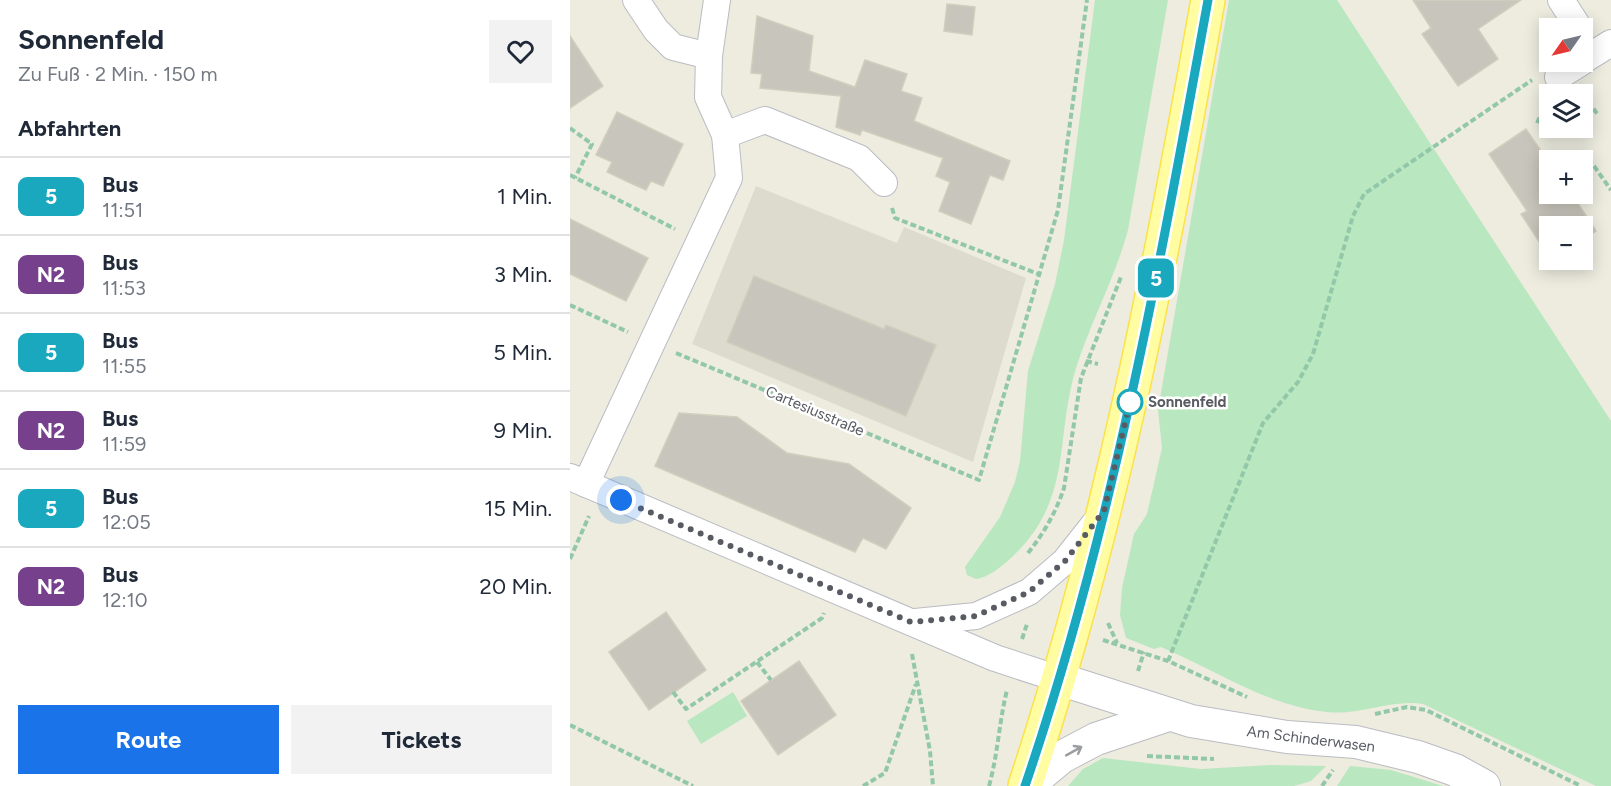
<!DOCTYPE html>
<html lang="de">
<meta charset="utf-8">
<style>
:root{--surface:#fff;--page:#f2f2f3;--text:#1f2937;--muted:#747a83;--line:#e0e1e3;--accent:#1a73e8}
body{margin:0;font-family:Figtree,sans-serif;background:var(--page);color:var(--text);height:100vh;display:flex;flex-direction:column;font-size:22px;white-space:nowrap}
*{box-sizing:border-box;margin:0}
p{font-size:20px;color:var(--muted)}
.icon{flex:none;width:33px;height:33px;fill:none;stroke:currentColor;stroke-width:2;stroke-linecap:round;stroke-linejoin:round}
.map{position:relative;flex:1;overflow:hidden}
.sheet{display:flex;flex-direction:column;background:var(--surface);width:570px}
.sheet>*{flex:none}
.badge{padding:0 12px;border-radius:9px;font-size:21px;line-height:39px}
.needle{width:39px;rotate:236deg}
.controls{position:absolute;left:969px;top:18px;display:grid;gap:12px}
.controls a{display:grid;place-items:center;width:54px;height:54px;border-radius:0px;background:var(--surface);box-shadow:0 3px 15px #0003;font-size:30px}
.you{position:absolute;width:30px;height:30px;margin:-15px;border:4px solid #fff;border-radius:50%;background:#1a73e8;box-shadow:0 0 0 9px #1a73e833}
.map>.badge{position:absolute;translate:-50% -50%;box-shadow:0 0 0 3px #fff}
h2{padding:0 18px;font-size:22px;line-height:54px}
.round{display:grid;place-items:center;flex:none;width:63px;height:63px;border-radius:0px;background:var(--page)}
.headline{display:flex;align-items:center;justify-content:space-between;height:102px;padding:0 18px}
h1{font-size:28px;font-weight:700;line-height:45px}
.action{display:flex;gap:12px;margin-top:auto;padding:12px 18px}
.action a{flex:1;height:69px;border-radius:0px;background:var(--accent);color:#fff;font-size:24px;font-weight:700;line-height:69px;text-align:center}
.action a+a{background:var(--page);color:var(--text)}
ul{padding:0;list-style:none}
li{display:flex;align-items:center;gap:18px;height:78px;padding:0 18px;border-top:2px solid var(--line)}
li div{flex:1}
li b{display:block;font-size:22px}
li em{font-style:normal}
li .badge{min-width:66px;font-weight:700;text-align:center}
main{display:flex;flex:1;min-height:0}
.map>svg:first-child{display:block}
</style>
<main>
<section class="sheet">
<div class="headline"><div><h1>Sonnenfeld</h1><p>Zu Fuß · 2 Min. · 150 m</p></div><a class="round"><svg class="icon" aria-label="heart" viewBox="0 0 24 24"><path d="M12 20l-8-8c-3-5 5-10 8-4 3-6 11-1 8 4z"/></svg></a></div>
<h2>Abfahrten</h2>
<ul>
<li><span class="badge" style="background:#1aa8be;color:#fff">5</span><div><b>Bus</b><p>11:51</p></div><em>1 Min.</em></li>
<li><span class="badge" style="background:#76408c;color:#fff">N2</span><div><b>Bus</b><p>11:53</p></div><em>3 Min.</em></li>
<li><span class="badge" style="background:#1aa8be;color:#fff">5</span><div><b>Bus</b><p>11:55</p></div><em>5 Min.</em></li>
<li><span class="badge" style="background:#76408c;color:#fff">N2</span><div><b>Bus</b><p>11:59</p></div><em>9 Min.</em></li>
<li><span class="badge" style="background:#1aa8be;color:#fff">5</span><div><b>Bus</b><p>12:05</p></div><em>15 Min.</em></li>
<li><span class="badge" style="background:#76408c;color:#fff">N2</span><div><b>Bus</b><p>12:10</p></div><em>20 Min.</em></li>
</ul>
<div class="action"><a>Route</a><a>Tickets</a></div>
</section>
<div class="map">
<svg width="1041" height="786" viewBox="0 0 1041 786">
<rect width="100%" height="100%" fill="#edecdf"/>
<!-- education -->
<path fill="#dcdbce" d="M186,186L327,243L334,227L456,278L403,462L122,344Z"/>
<!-- green -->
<g fill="#b9e7bf">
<path d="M525,0H598L558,230C545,278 521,321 506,368C484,441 504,499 441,558C431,567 419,577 406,579L397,575L395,567L430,517L445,482L450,461L458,371L485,284L494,240Z"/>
<path d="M659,0H767L1041,421V786H1026L853,704C820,699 790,716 757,712C697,706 646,670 591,647L584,649L556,638L550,615L552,588L564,534L577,514L592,448L588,410Z"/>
<path d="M163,692L177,716L131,744L117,721Z"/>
<path d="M533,758L631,769L700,765L756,766L741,781L724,786H498L513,769Z"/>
<path d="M780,766L821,770L873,786H767Z"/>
</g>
<!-- building -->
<g fill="#c8c5bc" stroke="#d2cebd" stroke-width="1.5">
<path d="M843,0H951L908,29L928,59L888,86L852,34L861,28Z"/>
<path d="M377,4L405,7L402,35L374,31Z"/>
<path d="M187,16L243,36L239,71L285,87L295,60L337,74L331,91L352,98L344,121L440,161L433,180L420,175L401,224L369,211L380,182L366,176L373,158L292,130L290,135L266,127L271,96L190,88L192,74L181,73Z"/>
<path d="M0,36L33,86L0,108Z"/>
<path d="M47,112L113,144L93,186L81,181L76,190L56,181L37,172L42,162L26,155Z"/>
<path d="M956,129L980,164V194H1002L1026,231L1012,240V226H980V258L951,214L957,211L919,154Z"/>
<path d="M0,219L78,258L56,301L0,274Z"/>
<path d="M184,276L314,329L316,325L366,345L336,416L157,342Z"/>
<path d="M109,413L167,417L217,453L279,464L341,508L316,549L293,538L285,552L85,466Z"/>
<path d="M96,612L136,670L79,710L39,652Z"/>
<path d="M229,661L266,715L208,755L171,701Z"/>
</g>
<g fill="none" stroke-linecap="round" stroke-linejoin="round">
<defs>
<g id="minor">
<path d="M66,0L86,30L103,47L139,56"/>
<path d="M991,0L1009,28"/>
<path d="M1012,61L1041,43"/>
<path d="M988,77L1012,62"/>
<path d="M155,135L195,120L289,158L314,183"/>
<path d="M0,477L425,658L489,679"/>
<path d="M16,484L159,178L155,135L138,97L139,56L147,0"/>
<path d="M345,622L406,616L459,592L495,561L529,518"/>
</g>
<g id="tertiary">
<path d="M489,679L621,721L717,737L786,742L848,757L885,770L914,786"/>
<path d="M457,786L492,757L526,739L598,715"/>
</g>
<path id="primary" d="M455,786C540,530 591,265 638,0"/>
</defs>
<!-- minor casing -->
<use href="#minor" stroke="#babcc3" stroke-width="28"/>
<!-- tertiary casing -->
<use href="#tertiary" stroke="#babcc3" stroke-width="34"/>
<!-- primary casing -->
<use href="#primary" stroke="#fce249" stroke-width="36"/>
<!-- path -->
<g stroke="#92c8a9" stroke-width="4" stroke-dasharray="6 3" stroke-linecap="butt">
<path d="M1013,94L1028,115"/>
<path d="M967,123L977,102"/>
<path d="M0,128L22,144L5,178"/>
<path d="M1024,166L1041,190"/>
<path d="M0,175L105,229"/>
<path d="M322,208L325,218L471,275"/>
<path d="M0,305L58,332"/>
<path d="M106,353L409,480L488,210L517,0"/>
<path d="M516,361L528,364"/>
<path d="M458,553C474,533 486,512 494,488L511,378L551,277"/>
<path d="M0,559L19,516"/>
<path d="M538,623L547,643"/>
<path d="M452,639L457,624"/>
<path d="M533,640L598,661L677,697"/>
<path d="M342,654L360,751L363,786"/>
<path d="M598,661L693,423L728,382L743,354L783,216L794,194L962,80"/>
<path d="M187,662L201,680"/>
<path d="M568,671L574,652"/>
<path d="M103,692L116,709L252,618L254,613"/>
<path d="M805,714L837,707L856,710L1011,786"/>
<path d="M0,725L123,786"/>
<path d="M577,756L644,759"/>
<path d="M293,786L315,773L346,684"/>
<path d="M419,786C428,754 429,722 437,690"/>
<path d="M752,786L763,770"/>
</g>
<!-- minor -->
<use href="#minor" stroke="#fff" stroke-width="26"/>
<!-- tertiary -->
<use href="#tertiary" stroke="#fff" stroke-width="32"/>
<!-- primary -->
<use href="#primary" stroke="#fffca2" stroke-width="33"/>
</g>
<!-- one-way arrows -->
<defs><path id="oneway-shaft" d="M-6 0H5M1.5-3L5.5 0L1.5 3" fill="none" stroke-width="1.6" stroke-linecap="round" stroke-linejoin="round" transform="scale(1.5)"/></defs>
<use stroke="#9b9da1" href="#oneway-shaft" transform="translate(504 751) rotate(-29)"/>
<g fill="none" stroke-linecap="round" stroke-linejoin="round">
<defs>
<path id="line" d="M455,786C542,531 590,265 638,0"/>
</defs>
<!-- line casing -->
<use href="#line" stroke="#fff" stroke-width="14"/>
<!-- line -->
<use href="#line" stroke="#1aa8be" stroke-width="9"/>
<!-- walk -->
<path stroke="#585b62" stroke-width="6" stroke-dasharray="0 10.8" d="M51,500L341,622L406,616L459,592L495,561L534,511L561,398L560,402"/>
</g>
<!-- markers -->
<circle fill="#fff" stroke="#1aa8be" stroke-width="3" cx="560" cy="402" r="12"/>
<g text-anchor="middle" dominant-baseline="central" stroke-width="5" stroke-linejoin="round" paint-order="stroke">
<!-- stop labels -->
<g font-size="15" font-weight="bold" fill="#585b62" stroke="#fff" text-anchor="start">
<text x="578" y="402">Sonnenfeld</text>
</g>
<!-- street labels -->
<g font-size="15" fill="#585b62" stroke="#fff">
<text transform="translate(245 411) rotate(23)">Cartesiusstraße</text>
<text transform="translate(741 739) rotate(7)">Am Schinderwasen</text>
</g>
</g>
</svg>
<div class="controls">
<a><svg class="needle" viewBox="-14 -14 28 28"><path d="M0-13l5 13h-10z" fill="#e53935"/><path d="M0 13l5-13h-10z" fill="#747a83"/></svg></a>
<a><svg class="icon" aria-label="layers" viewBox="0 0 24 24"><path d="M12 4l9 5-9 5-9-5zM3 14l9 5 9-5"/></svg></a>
<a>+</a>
<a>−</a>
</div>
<div class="you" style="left:51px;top:500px"></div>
<b class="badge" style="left:586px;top:278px;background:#1aa8be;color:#fff">5</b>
</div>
</main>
